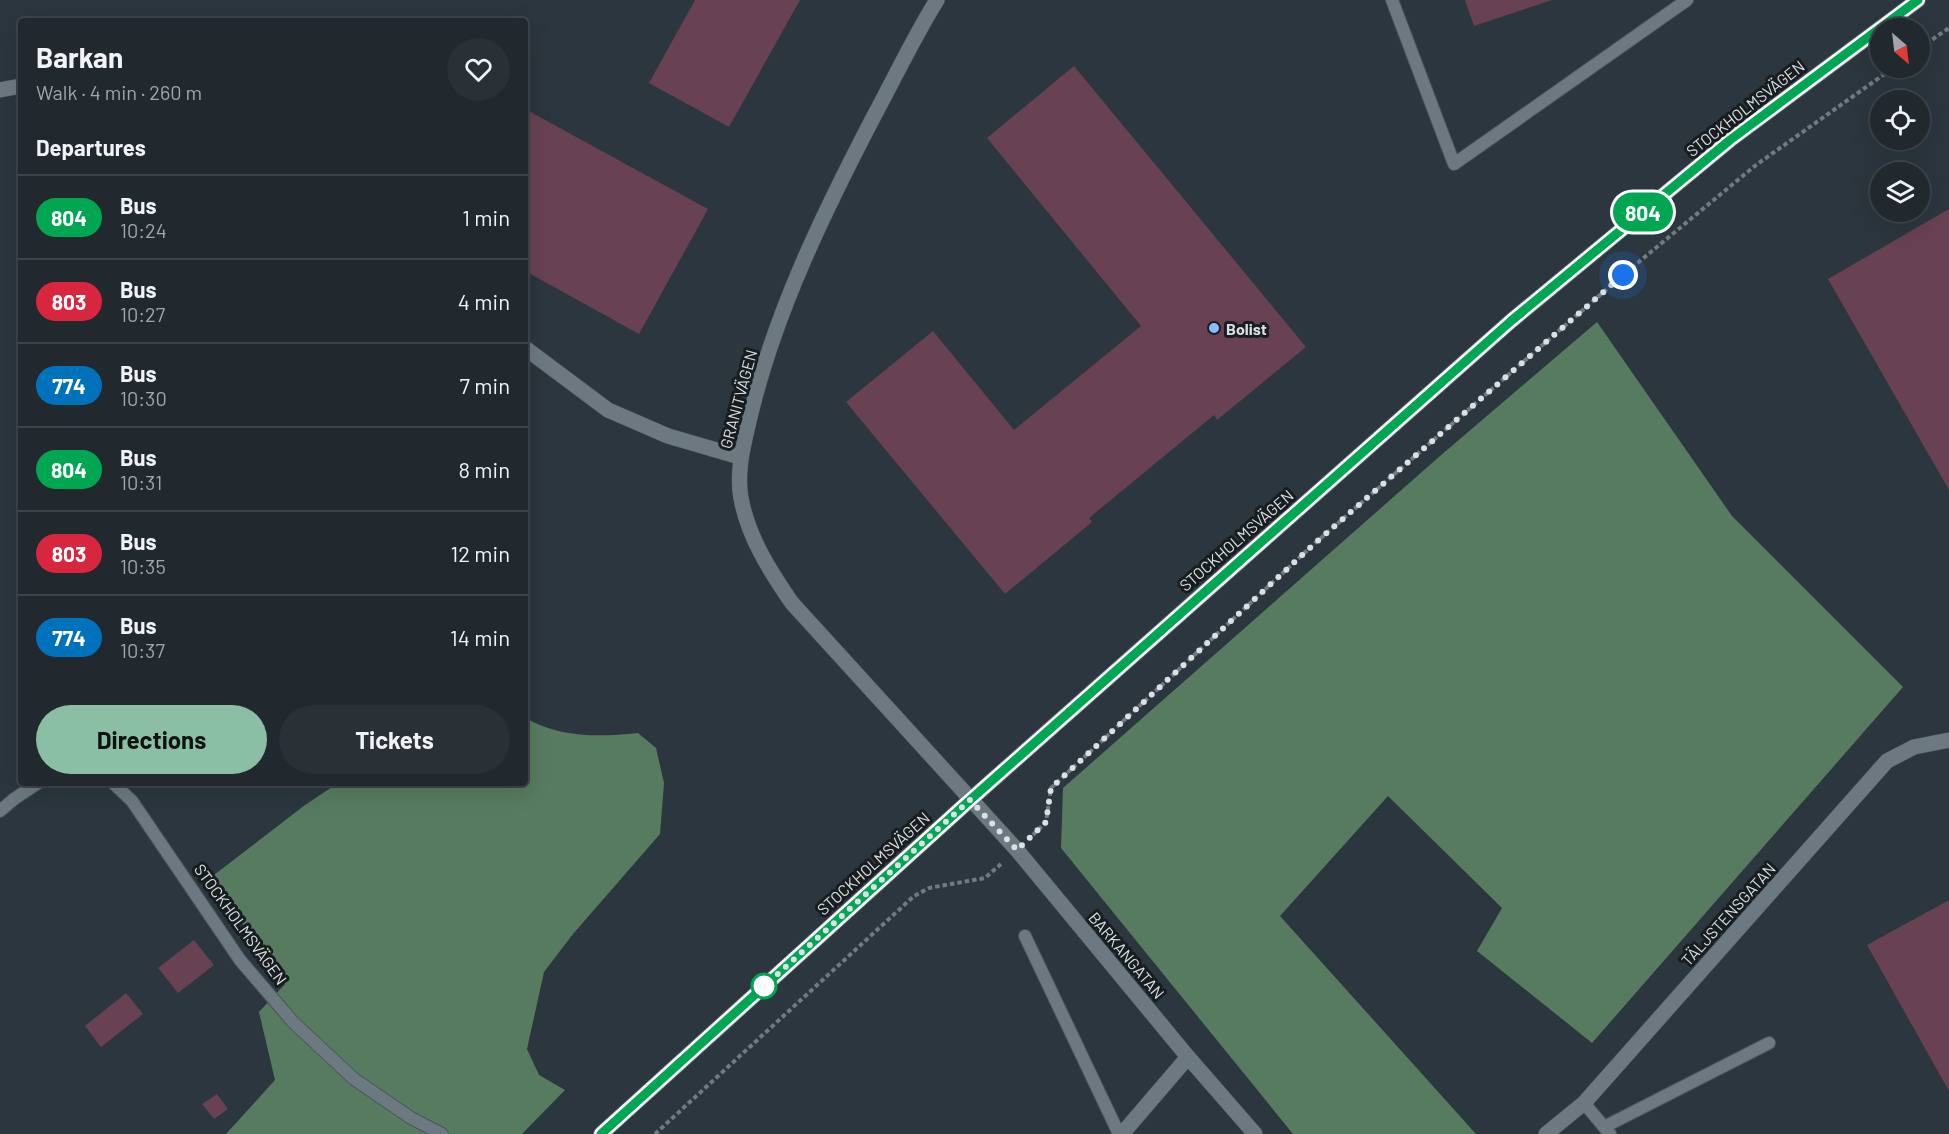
<!DOCTYPE html>
<meta charset="utf-8">
<style>
:root{--surface:#21282e;--page:#293036;--text:#f1f3f6;--muted:#a2a6aa;--line:#3e444a;--accent:#8abfa5}
body{margin:0;font-family:Barlow,sans-serif;background:var(--page);color:var(--text);height:100vh;display:flex;flex-direction:column;font-size:22px;white-space:nowrap}
*{box-sizing:border-box;margin:0}
p{font-size:20px;color:var(--muted)}
.icon{flex:none;width:33px;height:33px;fill:none;stroke:currentColor;stroke-width:2;stroke-linecap:round;stroke-linejoin:round}
.map{position:relative;flex:1;overflow:hidden}
.drawer{position:absolute;left:18px;top:18px;width:510px;height:768px;display:flex;flex-direction:column;background:var(--surface);border-radius:6px;box-shadow:0 6px 24px #0002,0 0 0 2px var(--line)}
.drawer>*{flex:none}
.badge{padding:0 12px;border-radius:20px;font-size:21px;line-height:39px}
.needle{width:39px;rotate:152deg}
.buttons{position:absolute;left:1870px;top:18px;display:grid;gap:12px}
.buttons a{display:grid;place-items:center;width:60px;height:60px;border-radius:50%;background:var(--surface);box-shadow:0 6px 24px #0002,0 0 0 2px var(--line);font-size:30px}
.you{position:absolute;width:30px;height:30px;margin:-15px;border:4px solid #fff;border-radius:50%;background:#1a73e8;box-shadow:0 0 0 9px #1a73e833}
.map>.badge{position:absolute;translate:-50% -50%;box-shadow:0 0 0 3px #fff}
h2{padding:0 18px;font-size:22px;line-height:54px}
.round{display:grid;place-items:center;flex:none;width:63px;height:63px;border-radius:32px;background:var(--page)}
.head{display:flex;align-items:center;justify-content:space-between;height:102px;padding:0 18px}
h1{font-size:28px;font-weight:700;line-height:45px}
.button{display:flex;gap:12px;margin-top:auto;padding:12px 18px}
.button a{flex:1;height:69px;border-radius:36px;background:var(--accent);color:#111;font-size:24px;font-weight:700;line-height:69px;text-align:center}
.button a+a{background:var(--page);color:var(--text)}
ul{padding:0;list-style:none}
li{display:flex;align-items:center;gap:18px;height:84px;padding:0 18px;border-top:2px solid var(--line)}
li div{flex:1}
li b{display:block;font-size:22px}
li em{font-style:normal}
li .badge{min-width:66px;font-weight:700;text-align:center}
.map>svg:first-child{display:block}
</style>
<div class="map">
<svg width="1949" height="1134" viewBox="0 0 1949 1134">
<rect width="100%" height="100%" fill="#2c363e"/>
<!-- forest -->
<g fill="#567b5f">
<path d="M1597,322L1732,516L1903,687L1592,1043L1477,951L1502,908L1388,796L1280,916L1476,1134H1293L1061,848L1063,788L1440,456Z"/>
<path d="M525,718C561,738 598,737 638,733L656,748L664,783L660,834L573,934L544,972L527,1049L539,1075L565,1090L522,1134H226L275,1080L259,1012L285,984L210,878L305,805L338,783H525Z"/>
</g>
<!-- building -->
<g fill="#684152">
<path d="M695,0H800L729,127L649,83Z"/>
<path d="M1465,0H1552L1474,26Z"/>
<path d="M1074,66L1306,347L1217,420L1214,415L1089,518L1092,522L1005,594L846,402L933,331L1014,430L1141,326L987,138Z"/>
<path d="M525,109L708,209L639,334L525,271Z"/>
<path d="M1949,209V490L1828,279Z"/>
<path d="M1949,900V1091L1867,945Z"/>
<path d="M194,940L214,965L178,993L158,968Z"/>
<path d="M126,993L143,1014L101,1047L85,1026Z"/>
<path d="M217,1094L228,1109L214,1119L202,1104Z"/>
</g>
<g fill="none" stroke-linecap="round" stroke-linejoin="round">
<defs>
<g id="service">
<path d="M1392,0L1454,164L1687,0"/>
<path d="M113,783L132,801L240,960L293,1022L354,1079L411,1118L442,1134"/>
<path d="M0,811L14,799L38,783"/>
<path d="M1025,936L1119,1134"/>
<path d="M1584,1103L1610,1134"/>
<path d="M1604,1127L1769,1043"/>
</g>
<g id="minor">
<path d="M937,0C914,37 895,77 874,116C824,212 775,312 750,417C744,443 736,471 741,498C748,537 770,571 792,603L1017,850L1188,1057L1255,1134"/>
<path d="M0,90L21,86"/>
<path d="M525,348L608,410L668,436L740,457"/>
<path d="M1122,1134L1188,1057"/>
<path d="M1546,1134L1584,1103L1887,761L1914,747L1949,740"/>
</g>
<path id="secondary" d="M601,1134L970,800L1511,321L1730,140L1918,0"/>
</defs>
<!-- service casing -->
<use href="#service" stroke="#4b545b" stroke-width="14"/>
<!-- minor casing -->
<use href="#minor" stroke="#4b545b" stroke-width="16"/>
<!-- secondary casing -->
<use href="#secondary" stroke="#4b545b" stroke-width="16"/>
<!-- path -->
<g stroke="#717a80" stroke-width="4" stroke-dasharray="4.5 3" stroke-linecap="butt">
<path d="M1920,48L1949,28"/>
<path d="M1033,835L1046,822L1051,788L1314,544L1623,275L1756,165L1893,68"/>
<path d="M655,1134L914,896L929,888L985,878L1001,864"/>
</g>
<!-- service -->
<use href="#service" stroke="#6d7981" stroke-width="12"/>
<!-- minor -->
<use href="#minor" stroke="#6d7981" stroke-width="15"/>
<!-- secondary -->
<use href="#secondary" stroke="#6d7981" stroke-width="15"/>
</g>
<g fill="none" stroke-linecap="round" stroke-linejoin="round">
<defs>
<path id="line" d="M601,1134L970,800L1511,321L1730,140L1918,0"/>
</defs>
<!-- line casing -->
<use href="#line" stroke="#fff" stroke-width="14"/>
<!-- line -->
<use href="#line" stroke="#00a651" stroke-width="9"/>
<!-- walk -->
<path stroke="#dae0e5" stroke-width="6" stroke-dasharray="0 10.8" d="M764,986L759,991L970,800L1017,850L1046,822L1051,788L1314,544L1623,275"/>
</g>
<!-- markers -->
<circle fill="#87bbfb" stroke="#181d20" stroke-width="2" cx="1214" cy="328" r="6"/>
<circle fill="#fff" stroke="#00a651" stroke-width="3" cx="764" cy="986" r="12"/>
<g text-anchor="middle" dominant-baseline="central" stroke-width="6" stroke-linejoin="round" paint-order="stroke">
<!-- street labels -->
<g font-size="16" fill="#dae0e5" stroke="#181d20">
<text transform="translate(1745 108) rotate(-38)">STOCKHOLMSVÄGEN</text>
<text transform="translate(738 399) rotate(-75)">GRANITVÄGEN</text>
<text transform="translate(1236 540) rotate(-41)">STOCKHOLMSVÄGEN</text>
<text transform="translate(873 863) rotate(-42)">STOCKHOLMSVÄGEN</text>
<text transform="translate(1728 914) rotate(-48)">TÄLJSTENSGATAN</text>
<text transform="translate(241 924) rotate(54)">STOCKHOLMSVÄGEN</text>
<text transform="translate(1127 955) rotate(50)">BARKANGATAN</text>
</g>
<!-- poi labels -->
<g font-size="16" font-weight="bold" fill="#dae0e5" stroke="#181d20" text-anchor="start">
<text x="1226" y="328">Bolist</text>
</g>
</g>
</svg>
<div class="buttons">
<a><svg class="needle" viewBox="-14 -14 28 28"><path d="M0-13l5 13h-10z" fill="#e53935"/><path d="M0 13l5-13h-10z" fill="#a2a6aa"/></svg></a>
<a><svg class="icon" aria-label="locate" viewBox="0 0 24 24"><circle cx="12" cy="12" r="6"/><path d="M12 2v4M12 18v4M2 12h4M18 12h4"/></svg></a>
<a><svg class="icon" aria-label="layers" viewBox="0 0 24 24"><path d="M12 4l9 5-9 5-9-5zM3 14l9 5 9-5"/></svg></a>
</div>
<div class="you" style="left:1623px;top:275px"></div>
<b class="badge" style="left:1643px;top:212px;background:#00a651;color:#fff">804</b>
<section class="drawer">
<div class="head"><div><h1>Barkan</h1><p>Walk · 4 min · 260 m</p></div><a class="round"><svg class="icon" aria-label="heart" viewBox="0 0 24 24"><path d="M12 20l-8-8c-3-5 5-10 8-4 3-6 11-1 8 4z"/></svg></a></div>
<h2>Departures</h2>
<ul>
<li><span class="badge" style="background:#00a651;color:#fff">804</span><div><b>Bus</b><p>10:24</p></div><em>1 min</em></li>
<li><span class="badge" style="background:#d7263d;color:#fff">803</span><div><b>Bus</b><p>10:27</p></div><em>4 min</em></li>
<li><span class="badge" style="background:#0072bc;color:#fff">774</span><div><b>Bus</b><p>10:30</p></div><em>7 min</em></li>
<li><span class="badge" style="background:#00a651;color:#fff">804</span><div><b>Bus</b><p>10:31</p></div><em>8 min</em></li>
<li><span class="badge" style="background:#d7263d;color:#fff">803</span><div><b>Bus</b><p>10:35</p></div><em>12 min</em></li>
<li><span class="badge" style="background:#0072bc;color:#fff">774</span><div><b>Bus</b><p>10:37</p></div><em>14 min</em></li>
</ul>
<div class="button"><a>Directions</a><a>Tickets</a></div>
</section>
</div>
